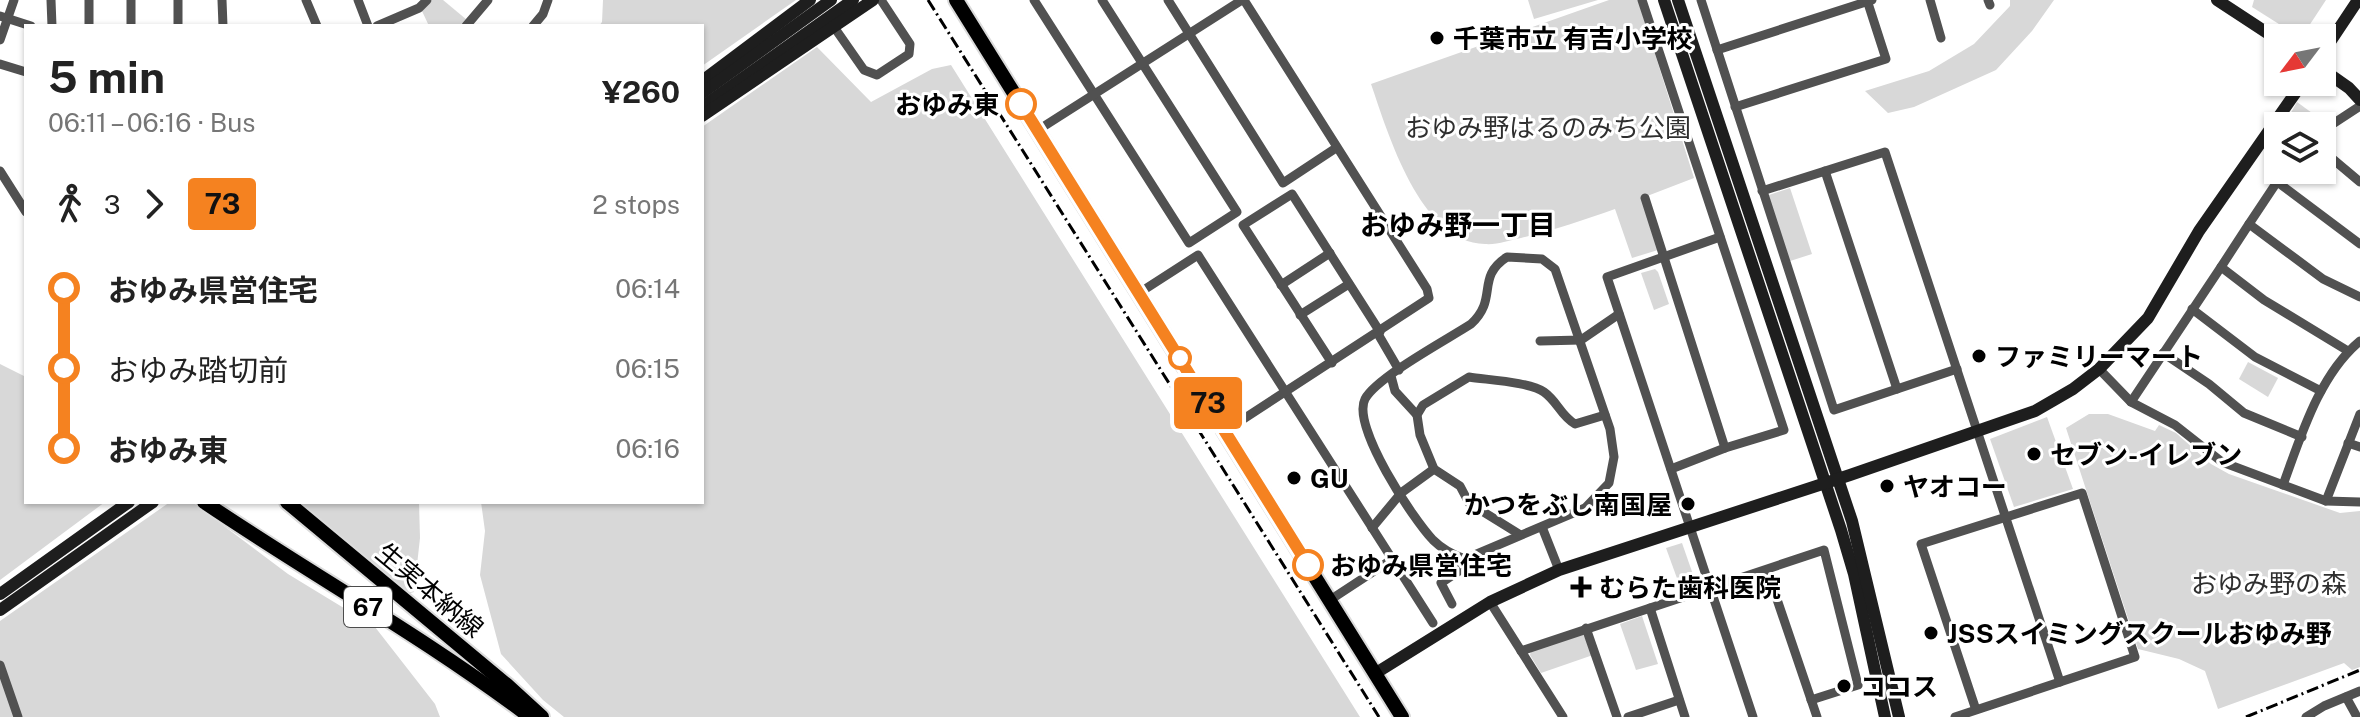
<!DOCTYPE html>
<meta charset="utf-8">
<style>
:root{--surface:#fff;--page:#f6f6f6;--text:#222;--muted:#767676}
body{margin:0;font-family:"Public Sans","Noto Sans JP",sans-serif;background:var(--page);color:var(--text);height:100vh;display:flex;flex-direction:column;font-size:30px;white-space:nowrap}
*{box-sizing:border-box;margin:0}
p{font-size:26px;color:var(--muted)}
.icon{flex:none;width:44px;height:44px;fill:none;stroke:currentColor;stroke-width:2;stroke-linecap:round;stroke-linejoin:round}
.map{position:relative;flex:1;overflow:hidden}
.drawer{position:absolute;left:24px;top:24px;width:680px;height:480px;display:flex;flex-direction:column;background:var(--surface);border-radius:0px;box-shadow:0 2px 6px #0004}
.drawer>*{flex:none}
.badge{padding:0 16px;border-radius:6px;font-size:28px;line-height:52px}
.needle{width:52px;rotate:238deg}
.tools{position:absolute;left:2264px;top:24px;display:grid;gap:16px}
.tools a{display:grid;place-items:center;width:72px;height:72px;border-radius:0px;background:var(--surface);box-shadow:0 2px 6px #0004;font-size:40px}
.map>.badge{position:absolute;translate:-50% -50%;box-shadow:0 0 0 4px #fff}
.legs{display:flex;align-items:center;gap:12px;height:88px;padding:0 24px;font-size:26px}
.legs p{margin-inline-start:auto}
.head{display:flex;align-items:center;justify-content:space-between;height:136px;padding:0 24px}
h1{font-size:44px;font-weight:700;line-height:60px}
ul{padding:0 24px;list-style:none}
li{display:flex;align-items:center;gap:28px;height:80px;font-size:30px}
li i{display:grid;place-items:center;width:12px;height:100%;margin:0 10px;background:currentColor}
li i::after{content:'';width:20px;height:20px;margin:-10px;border:6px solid;border-radius:50%;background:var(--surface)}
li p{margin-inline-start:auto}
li:first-child i{background:linear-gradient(#0000 50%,currentColor 0)}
li:last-child i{background:linear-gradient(currentColor 50%,#0000 0)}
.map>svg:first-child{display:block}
</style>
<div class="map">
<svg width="2360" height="717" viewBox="0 0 2360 717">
<rect width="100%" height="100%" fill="#fff"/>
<!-- green -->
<g fill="#d8d8d8">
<path d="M432,0H443L467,20L462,26H429L422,11Z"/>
<path d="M603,0H796L702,66V26H599L602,22Z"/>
<path d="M1528,0H1598L1534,19Z"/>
<path d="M1609,0H1638L1694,178L1642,198L1658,250L1632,258L1615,209C1584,220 1554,230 1521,238C1510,240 1497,245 1485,244C1420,243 1388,133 1371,84Z"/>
<path d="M2010,0H2054L2032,31L1996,70L1914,107L1888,113L1865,91L1929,71L1974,44L2010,6Z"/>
<path d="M2254,0H2326L2301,38L2252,7Z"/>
<path d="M817,47L871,102L932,69L951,65L1360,717H564L543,700L501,654L480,575L485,531L481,502H702V127Z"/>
<path d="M2297,102L2323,121C2310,130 2301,125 2289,116Z"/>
<path d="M1790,188L1812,254L1787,262L1766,196Z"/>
<path d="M1655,269L1658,272L1669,304L1654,310L1641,273Z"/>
<path d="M2248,362L2278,378L2268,397L2239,379Z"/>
<path d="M0,364L26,377V502H105L0,580Z"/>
<path d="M2089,414H2108L2155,431L2159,425L2176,433L2211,464L2229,474L2340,513L2360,511V667L2352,670L2344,663L2218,709L2205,671L2179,659L2138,649L2066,428Z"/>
<path d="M2047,417L2073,489L2014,507L1990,439Z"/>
<path d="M170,502H192L288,574L375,627L435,704L440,717H0V621Z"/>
<path d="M298,502H419L420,538L414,592L407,594Z"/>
<path d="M1682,543L1697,586L1682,592L1666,548Z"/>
<path d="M1642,616L1658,664L1636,670L1620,624Z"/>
<path d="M1583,634L1593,655L1541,673L1530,655L1531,651Z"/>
</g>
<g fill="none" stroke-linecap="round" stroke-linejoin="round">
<defs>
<g id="primary">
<path d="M956,0L1402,717"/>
<path d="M204,502C312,575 426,638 530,717"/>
<path d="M287,502L507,685L542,717"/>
</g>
</defs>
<!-- primary casing -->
<use href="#primary" stroke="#dbdbdb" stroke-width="18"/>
<!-- street -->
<g stroke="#515151" stroke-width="9">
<path d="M51,0L52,26"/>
<path d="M89,0V26"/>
<path d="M178,0V26"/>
<path d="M222,0L223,26"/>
<path d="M306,0L317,26"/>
<path d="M358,0L368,26"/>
<path d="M1034,0L1189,243L1237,212L1102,0"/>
<path d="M1168,0L1283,183L1336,148"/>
<path d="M1642,0L1784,430L1725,448L1645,198"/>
<path d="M1701,0L1834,410L1957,369"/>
<path d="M1930,0L1941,38"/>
<path d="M1988,0L1990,5"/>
<path d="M0,16L31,26"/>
<path d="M131,26V0"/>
<path d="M377,26L419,8L427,0"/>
<path d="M466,26L488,0"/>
<path d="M533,26L543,14L548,0"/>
<path d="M834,27L864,70L877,75L909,54L910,44L881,0"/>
<path d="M0,40L14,0"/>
<path d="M1717,50L1872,0"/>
<path d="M0,64L26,72"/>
<path d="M1735,107L1886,59L1867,0"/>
<path d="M1038,130L1242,0"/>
<path d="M2322,131L2360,106"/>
<path d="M2322,150L2360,182"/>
<path d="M0,171L26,212"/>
<path d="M1825,171L1897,389"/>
<path d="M2276,181L2360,244"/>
<path d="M1762,191L1885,152L2060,682"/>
<path d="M2249,224L2285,170"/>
<path d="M1720,237L1607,277L1753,717"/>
<path d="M1507,257L1542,259L1555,269L1610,429L1614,457L1609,483L1585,508L1465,559C1453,555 1442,549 1433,540C1413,519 1351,426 1365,399C1377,377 1448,339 1471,324C1499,298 1475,278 1507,257Z"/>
<path d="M2221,267L2249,224L2323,279L2360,297"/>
<path d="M1281,285L1330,253"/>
<path d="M1139,293L1198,255L1433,623"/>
<path d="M2192,309L2255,357L2321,391"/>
<path d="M1300,315L1349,284"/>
<path d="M1378,334L1399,370"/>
<path d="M1540,341L1581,340L1619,314"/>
<path d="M2163,353L2209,384L2244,413L2302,437"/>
<path d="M1332,363L1243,225L1292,194L1380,332"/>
<path d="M2099,369L2131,402L2175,425L2222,462L2326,501L2360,502"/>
<path d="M1391,376L1395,391L1417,415"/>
<path d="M2131,402L2221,267L2264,300L2348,351"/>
<path d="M1225,431L1429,298L1427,289L1244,0"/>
<path d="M2348,443L2360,447"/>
<path d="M1671,469L1725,448"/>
<path d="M2283,485C2301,436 2319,375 2360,341"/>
<path d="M2326,501L2360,414"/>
<path d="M1542,527L1559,570"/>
<path d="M1372,528L1401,493L1434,469"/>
<path d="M1519,534L1469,503L1460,486L1434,469L1420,435L1417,415L1423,405L1469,377C1488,380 1530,382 1544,392C1558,402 1560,415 1575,424L1605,415"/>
<path d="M1767,570L1817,717"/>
<path d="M1330,600L1391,560"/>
<path d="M1490,602L1563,717"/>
<path d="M1452,604L1441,583L1459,571L1465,559"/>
<path d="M1650,608L1685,717"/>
<path d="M1586,628L1617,717"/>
<path d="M1521,651L1824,550L1858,685L1811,700"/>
<path d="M0,665L18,717"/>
<path d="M2346,697L2357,717"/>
<path d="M1628,717L1679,700"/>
<path d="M1955,717C2015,697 2075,677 2135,657L2082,493L1921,544L1976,710"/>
<path d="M2306,717L2324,706L2360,691"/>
</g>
<!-- secondary -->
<g stroke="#1e1e1e" stroke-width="12">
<path d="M1664,0L1841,530L1854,574L1885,717"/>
<path d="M1678,0L1852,521L1899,717"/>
<path d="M2217,0L2278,40"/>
<path d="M2322,54L2358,0"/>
<path d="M2322,69L2349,88L2360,100"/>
<path d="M702,81L810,0"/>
<path d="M702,93L831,0"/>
<path d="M702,107L853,0"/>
<path d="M702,116L873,0"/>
<path d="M0,594L129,502"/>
<path d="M0,610L153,502"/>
<path d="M1376,673L1490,602L1559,570L1850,475L2035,411L2073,389L2099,369L2148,318L2199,231L2303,82"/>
</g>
<!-- primary -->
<use href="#primary" stroke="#000" stroke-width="14"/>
<!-- rail -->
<g stroke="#000" stroke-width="3" stroke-dasharray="12 4 2 4" stroke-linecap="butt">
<path d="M928,0L1379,717"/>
<path d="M2246,717L2360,670"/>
</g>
</g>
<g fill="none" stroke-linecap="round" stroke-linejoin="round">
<defs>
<path id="line-1" d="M1021,104L1308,565"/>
</defs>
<!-- line-1 casing -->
<use href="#line-1" stroke="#fff" stroke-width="18"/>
<!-- line-1 -->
<use href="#line-1" stroke="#f58220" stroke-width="12"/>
</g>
<!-- markers -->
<g fill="#000" stroke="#fff" stroke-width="3">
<circle cx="1437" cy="38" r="8"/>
<circle cx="1979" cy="356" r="8"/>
<circle cx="2034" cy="454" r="8"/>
<circle cx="1294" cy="478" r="8"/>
<circle cx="1887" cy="486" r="8"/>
<circle cx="1688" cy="504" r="8"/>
<path d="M1577 575h8v8h8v8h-8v8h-8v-8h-8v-8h8z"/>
<circle cx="1931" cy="633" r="8"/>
<circle cx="1844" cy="686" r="8"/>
</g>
<g fill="#fff" stroke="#f58220" stroke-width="4">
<circle cx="1021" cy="104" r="14"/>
<circle cx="1180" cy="358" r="10"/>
<circle cx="1308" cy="565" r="14"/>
</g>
<g text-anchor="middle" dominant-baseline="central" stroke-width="6" stroke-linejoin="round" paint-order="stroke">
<!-- shield labels -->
<rect fill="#fff" stroke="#4c4c4c" stroke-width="2" x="344" y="587" width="48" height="40" rx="6"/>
<g font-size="24" font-weight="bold" fill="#000">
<text x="368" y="607">67</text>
</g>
<!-- poi labels -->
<g font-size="26" font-weight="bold" fill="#000" stroke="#fff" text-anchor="start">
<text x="1453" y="38">千葉市立 有吉小学校</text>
<text x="1995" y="356">ファミリーマート</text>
<text x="2050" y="454">セブン-イレブン</text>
<text x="1310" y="478">GU</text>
<text x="1903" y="486">ヤオコー</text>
<text x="1672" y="504" text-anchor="end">かつをぶし南国屋</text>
<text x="1599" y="587">むらた歯科医院</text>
<text x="1947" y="633">JSSスイミングスクールおゆみ野</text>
<text x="1860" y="686">ココス</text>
</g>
<!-- stop labels -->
<g font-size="26" font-weight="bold" fill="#000" stroke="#fff" text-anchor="end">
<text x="999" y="104">おゆみ東</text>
<text x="1330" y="565" text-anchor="start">おゆみ県営住宅</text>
</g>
<!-- park labels -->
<g font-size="26" fill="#2f2f2f" stroke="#fff">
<text x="1548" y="127">おゆみ野はるのみち公園</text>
<text x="2269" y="583">おゆみ野の森</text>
</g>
<!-- street labels -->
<g font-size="26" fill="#000" stroke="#fff">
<text transform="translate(430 590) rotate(40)">生実本納線</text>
</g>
<!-- neighbourhood labels -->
<g font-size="28" font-weight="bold" fill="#000" stroke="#fff">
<text x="1458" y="224">おゆみ野一丁目</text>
</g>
</g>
</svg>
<div class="tools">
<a><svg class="needle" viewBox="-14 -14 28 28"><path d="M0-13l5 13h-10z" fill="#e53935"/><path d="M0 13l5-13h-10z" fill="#767676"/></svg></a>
<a><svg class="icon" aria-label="layers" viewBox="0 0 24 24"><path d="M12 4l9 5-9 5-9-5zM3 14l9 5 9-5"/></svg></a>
</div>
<b class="badge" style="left:1208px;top:403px;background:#f58220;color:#111">73</b>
<section class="drawer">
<div class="head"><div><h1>5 min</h1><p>06:11 – 06:16 · Bus</p></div><b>¥260</b></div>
<div class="legs"><svg class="icon" aria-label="walk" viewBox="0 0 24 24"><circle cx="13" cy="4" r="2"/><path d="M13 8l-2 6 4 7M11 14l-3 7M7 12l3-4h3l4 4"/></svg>3<svg class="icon" aria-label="forward" viewBox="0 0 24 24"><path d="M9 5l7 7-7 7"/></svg><b class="badge" style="background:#f58220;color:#111">73</b><p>2 stops</p></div>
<ul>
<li><i style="color:#f58220"></i><b>おゆみ県営住宅</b><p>06:14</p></li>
<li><i style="color:#f58220"></i><span>おゆみ踏切前</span><p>06:15</p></li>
<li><i style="color:#f58220"></i><b>おゆみ東</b><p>06:16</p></li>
</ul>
</section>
</div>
